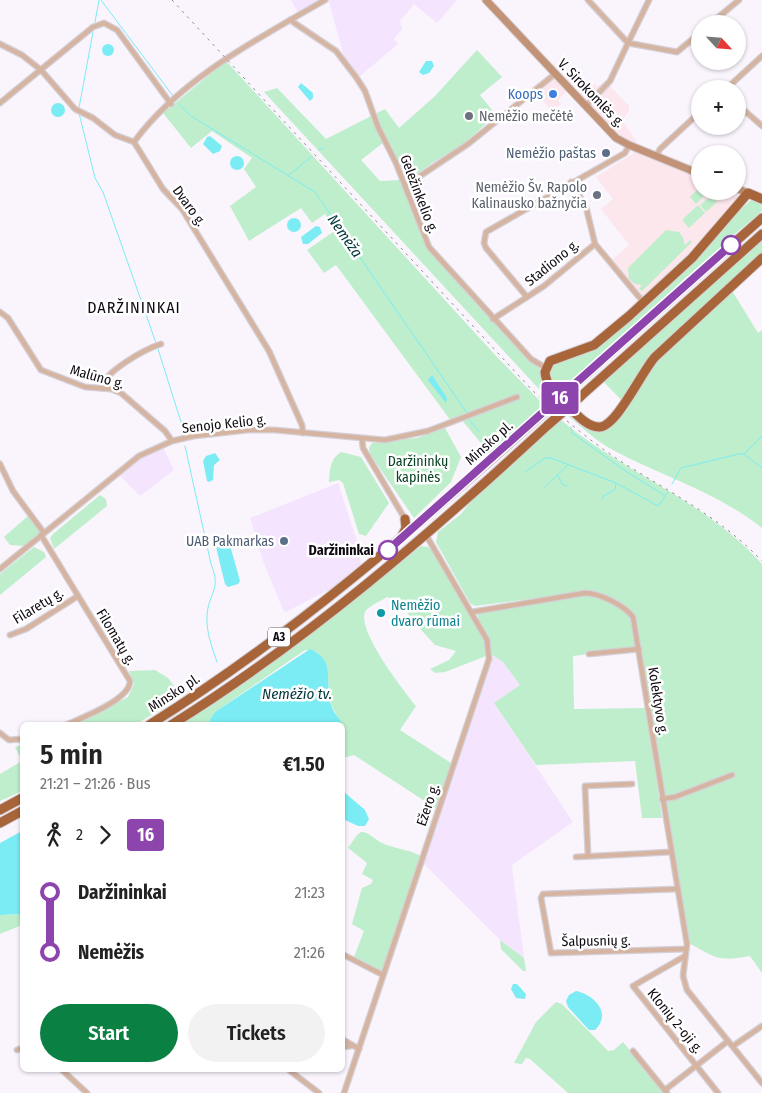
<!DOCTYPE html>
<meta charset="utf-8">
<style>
:root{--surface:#fff;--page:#f2f2f2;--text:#222;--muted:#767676;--accent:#0b8043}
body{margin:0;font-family:"Fira Sans Condensed",sans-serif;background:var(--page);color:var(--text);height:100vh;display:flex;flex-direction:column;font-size:19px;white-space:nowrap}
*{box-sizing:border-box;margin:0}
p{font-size:16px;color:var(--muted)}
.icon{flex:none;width:28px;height:28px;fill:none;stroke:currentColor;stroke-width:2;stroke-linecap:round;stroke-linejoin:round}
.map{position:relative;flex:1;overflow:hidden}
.sheet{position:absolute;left:20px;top:722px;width:325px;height:350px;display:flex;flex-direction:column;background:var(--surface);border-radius:8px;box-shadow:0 1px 4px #0004}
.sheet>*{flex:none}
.badge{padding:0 10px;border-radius:4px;font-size:18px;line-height:32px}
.needle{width:32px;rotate:116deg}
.tools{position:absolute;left:691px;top:15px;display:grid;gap:10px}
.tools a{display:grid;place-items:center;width:55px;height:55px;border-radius:50%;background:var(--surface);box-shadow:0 1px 4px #0004;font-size:25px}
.map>.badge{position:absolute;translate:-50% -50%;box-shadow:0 0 0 2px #fff}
.legs{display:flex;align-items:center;gap:8px;height:55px;padding:0 20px;font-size:16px}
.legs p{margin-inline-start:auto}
.head{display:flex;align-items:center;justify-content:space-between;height:85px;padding:0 20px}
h1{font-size:28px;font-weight:600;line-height:38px}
.button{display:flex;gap:10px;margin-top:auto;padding:10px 20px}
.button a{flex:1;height:58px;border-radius:30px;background:var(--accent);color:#fff;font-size:20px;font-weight:600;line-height:58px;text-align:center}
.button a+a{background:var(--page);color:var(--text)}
ul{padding:0 20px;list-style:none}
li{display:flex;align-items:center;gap:18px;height:60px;font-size:19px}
li i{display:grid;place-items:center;width:8px;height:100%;margin:0 6px;background:currentColor}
li i::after{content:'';width:12px;height:12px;margin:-6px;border:4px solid;border-radius:50%;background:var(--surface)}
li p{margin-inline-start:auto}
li:first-child i{background:linear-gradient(#0000 50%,currentColor 0)}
li:last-child i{background:linear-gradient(currentColor 50%,#0000 0)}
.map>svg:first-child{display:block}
</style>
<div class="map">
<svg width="762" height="1093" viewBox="0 0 762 1093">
<rect width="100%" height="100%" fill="#faf5fd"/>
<!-- commercial -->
<g fill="#fce7ee">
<path d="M555,77L568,90L558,100L561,104L552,112L537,93Z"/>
<path d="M606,82L629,106V111L622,120L637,142L636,146L621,139L579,95L594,83L597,86Z"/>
</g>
<!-- built -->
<g fill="#f5e4fe">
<path d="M291,0H457L437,23L414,4L400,21L402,29L394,39L398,44L360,76L344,57L329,2L300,16Z"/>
<path d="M163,447L174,470L140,496L119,475L147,454Z"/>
<path d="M338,483L359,547L361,566L336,586L286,612L283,610L263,561L250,518Z"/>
<path d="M491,654L503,662L520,685L494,703L573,822L512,865L524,958L500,940L423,863Z"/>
</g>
<!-- education -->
<path fill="#fce7ec" d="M637,151L700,177V191H736L739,196V199L688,258L644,298L612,260L629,245L601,209L613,199L596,177Z"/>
<!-- green -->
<g fill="#beeecb">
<path d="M477,50L502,77L480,95L496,115L461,146L432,163L407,182L383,143L361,160L380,181L400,180L424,242L432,255L541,370L556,396L550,401L264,92L277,88L326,139L385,109L399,128L435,96Z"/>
<path d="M226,61L497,357L545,406L491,455L460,418L451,421L336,265L324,273L307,250L336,230L325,214L312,223L301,208L249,241L230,206L256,187L244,169L252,158L212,131L191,148L163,113Z"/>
<path d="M700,187V191H709L696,204L690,197Z"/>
<path d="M711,196L717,202L706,212L700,205Z"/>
<path d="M752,199L761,203L762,210L760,213L732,236L721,249L559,394L552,386L548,369L554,362L583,353Z"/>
<path d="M698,205L705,213L689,228L682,220Z"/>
<path d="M666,230L679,232L683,238L685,245L690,240L692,242L642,291L639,289L642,285L635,284L629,279L628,268Z"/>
<path d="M762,241V254L657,350L623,402L604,382Z"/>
<path d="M731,289L758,333L762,330V528C717,492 663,477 613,450C596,441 582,427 567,415L571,411L584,423L608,428L614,424L647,370Z"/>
<path d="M561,420C624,473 706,501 762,564V973L750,956C718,962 716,958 689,943L638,629L633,614L629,609L592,591L475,606L470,603L436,542L438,532L461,514L473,499Z"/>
<path d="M445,428L461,457L451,482L414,518L370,454L369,448L372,443L417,438Z"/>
<path d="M341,452L361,457L389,503L366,536L359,534L343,483L339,480L329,482C330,469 330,459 341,452Z"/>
<path d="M100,495L106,499L107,506L54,549L50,538L53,534Z"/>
<path d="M29,515L40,531L38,534L24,546L10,545L4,537Z"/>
<path d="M421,546L428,547L435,554L486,644V656L445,672L435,673L430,669L449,660L456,651L435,645L412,620L401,602L387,597C381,601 368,606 365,612C357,631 404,691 416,706L400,730L451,763L437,809L354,755L343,758V726L331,705L326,663L317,652L305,650L215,712L210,723L211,725H178L316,630Z"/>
<path d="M34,547L44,552L46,557L0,595V574Z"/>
<path d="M585,595C598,597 625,606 631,620C635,628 635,639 636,648L573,656L574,709L646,708L662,818H642L635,761L536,765L494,703L520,685L503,662L491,654C491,639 477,627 478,613Z"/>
<path d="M155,670L168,678L177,690L174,701L135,725H73L128,697L134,684L129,671Z"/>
<path d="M22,745V791L0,801V774L22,761L15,747Z"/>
<path d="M361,832C370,832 375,840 382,843C395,849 408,849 421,856L382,972L354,957L364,931L352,924L362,888L371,884L373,880L362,874L367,863L348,848L357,835Z"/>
<path d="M22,914V925L0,934V915Z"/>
<path d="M500,940L524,958L526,971H523L501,949Z"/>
<path d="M556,1002L562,1004L608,1051L614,1050L623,1042L664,1093H568L530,1059L526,1058L522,1064L514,1063L536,1022Z"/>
</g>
<!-- water -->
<g fill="#7becf4">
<circle cx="108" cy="50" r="6"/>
<path d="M426,61H432L434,66L429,73L423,75L419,72Z"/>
<path d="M301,83L313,93V98L310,101L298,87Z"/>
<circle cx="58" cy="110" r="7"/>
<path d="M210,136L222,146L220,151L213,154L203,144L207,137Z"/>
<circle cx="237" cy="163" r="7"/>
<circle cx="294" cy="225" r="7"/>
<path d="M316,226L320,227L322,233L308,244H303L301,237Z"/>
<path d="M432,375L447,398L446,403L428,380Z"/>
<path d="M215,453L220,460L214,465L213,480L209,482L207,481L203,461L206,456Z"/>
<path d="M226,543L230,545L240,581L238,584L228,587L225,584L216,547Z"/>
<path d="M310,649C316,651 321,655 325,661C330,670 327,693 331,705C334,716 345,720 343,733L342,725H211L210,720L215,712Z"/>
<path d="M343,791L365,810L369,819L365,826H358L343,819Z"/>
<path d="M22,831V914L0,915V843Z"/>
<path d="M513,984H517L526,994L525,999L516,998L511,989Z"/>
<path d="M576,991C595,995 612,1014 595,1030H589L568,1007L566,1001L569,995Z"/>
</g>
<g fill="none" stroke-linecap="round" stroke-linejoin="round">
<!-- stream -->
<g stroke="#7becf4" stroke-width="1">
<path d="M101,0L173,96"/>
<path d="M95,22L99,0"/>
<path d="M180,105L191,116L315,192L467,413"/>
<path d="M79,108L93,32"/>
<path d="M79,113L95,178L103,192L156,343"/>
<path d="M319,150L323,148"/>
<path d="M289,175L311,157"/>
<path d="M158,349L181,422"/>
<path d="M469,420L479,431"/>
<path d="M571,427L572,433L627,472L664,495"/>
<path d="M185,446L211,564C222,590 208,593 207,616C206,632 212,647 217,662"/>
<path d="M745,453L762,436"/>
<path d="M525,472L545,458H551L616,483L658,506L668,492"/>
<path d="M558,476L562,484L567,486"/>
<path d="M672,484L681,468L739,454H744L762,468"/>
<path d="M545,487L567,466"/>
<path d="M602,499L605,495L615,490L616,483"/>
</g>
<defs>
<g id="street">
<path d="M588,0L628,43L649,0"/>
<path d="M290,20L336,51L356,77L365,91L378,127L396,163L429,247L531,359L546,368"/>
<path d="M710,24L739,0"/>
<path d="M0,44L22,55L41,70L75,109L93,118L115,135L134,142"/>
<path d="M726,89L762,56"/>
<path d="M0,103L93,27L104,23L117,30L171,104"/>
<path d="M586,106L610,81L628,43L677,52L700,33"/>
<path d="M745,111L762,126"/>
<path d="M134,142L163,189L182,209L269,351L302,425L303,433"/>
<path d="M134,142C181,78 258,39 325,0"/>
<path d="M656,156L660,149L700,112"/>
<path d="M571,182L586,207L595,244L644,303"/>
<path d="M405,186L468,144L555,74"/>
<path d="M527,297L486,248L484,243L486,232L625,153L629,145"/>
<path d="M0,312L8,318L41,370L85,387L111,389L121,393L165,431L172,441"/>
<path d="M493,319L544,286L595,244"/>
<path d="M101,388C104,372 145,349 161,344"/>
<path d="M362,439L363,448L405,519"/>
<path d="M0,464L13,491L44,533"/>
<path d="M41,535L130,681C130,700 81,718 66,725"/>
<path d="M0,569L139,456L172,441L194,436L248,430H275L385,440L428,431L517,397"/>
<path d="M472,612L585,593C599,593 624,605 633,617L687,944L683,976L687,990L762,1083"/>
<path d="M10,635L26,629L78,596"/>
<path d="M589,654L639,649"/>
<path d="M0,733L9,740L22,739"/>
<path d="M662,799L675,797L732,775"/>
<path d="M588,856L585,786L632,784"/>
<path d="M576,857L671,852"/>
<path d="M677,889L543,894L541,898L551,953L686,949"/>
<path d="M342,954L383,975"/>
<path d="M685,956L633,986L718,1093"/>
<path d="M342,1039L359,1049"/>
<path d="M733,1046L762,1026"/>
<path d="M342,1047L351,1046"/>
<path d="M17,1050L22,1048"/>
<path d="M633,1051L667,1093"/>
<path d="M62,1070L87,1093"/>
<path d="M289,1070L319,1093"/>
<path d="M665,1090L728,1041"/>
<path d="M344,1093L489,659L487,640L426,535"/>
</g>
<g id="secondary">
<path d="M486,0L616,138L629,145L700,174"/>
<path d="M738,189L748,193"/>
</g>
<g id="highway">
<path d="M762,199L748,193L692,258L629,316L594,345L550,361L545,372C546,388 561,398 571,409C578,416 588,427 599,427C616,428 642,371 655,357L762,258"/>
<path d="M572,387L762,218"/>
<path d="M581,396L762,234"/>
<path d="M402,536L406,528L405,519"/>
<path d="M149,725C291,637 415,528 539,417"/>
<path d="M171,725C308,640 430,534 548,425"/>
<path d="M0,810L22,798"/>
<path d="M0,823L22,811"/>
</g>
</defs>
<!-- street casing -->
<use href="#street" stroke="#d5d0d7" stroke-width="7"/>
<!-- secondary casing -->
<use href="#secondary" stroke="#d5d0d7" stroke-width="9"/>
<!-- highway casing -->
<use href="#highway" stroke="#d5d0d7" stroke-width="11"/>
<!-- street -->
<use href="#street" stroke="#d5b4a1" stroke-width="4.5"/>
<!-- secondary -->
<use href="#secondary" stroke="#c29376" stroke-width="7"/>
<!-- highway -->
<use href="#highway" stroke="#a76539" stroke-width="9"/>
<!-- rail -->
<path stroke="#908b92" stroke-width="1" stroke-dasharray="2.5 5" stroke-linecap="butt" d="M172,0L532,390C561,417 591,442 625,464C673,494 722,519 762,561"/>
<defs>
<g id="highway-bridge">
<path d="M539,417L572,387"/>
<path d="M548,425L581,396"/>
</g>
</defs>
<!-- highway-bridge casing -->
<use href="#highway-bridge" stroke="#d5d0d7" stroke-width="11" stroke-linecap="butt"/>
<!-- highway-bridge -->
<use href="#highway-bridge" stroke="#a76539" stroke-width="9"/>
</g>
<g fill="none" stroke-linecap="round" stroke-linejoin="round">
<defs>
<path id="line-1" d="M388,550L731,245"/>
</defs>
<!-- line-1 casing -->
<use href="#line-1" stroke="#fff" stroke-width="11"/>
<!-- line-1 -->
<use href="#line-1" stroke="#8e44ad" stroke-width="8"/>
</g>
<!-- markers -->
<circle fill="#3f7fe0" stroke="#fff" stroke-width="2" cx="553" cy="94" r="5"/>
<g fill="#6b7280" stroke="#fff" stroke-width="2">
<circle cx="469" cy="116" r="5"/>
<circle cx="597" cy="195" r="5"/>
</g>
<g fill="#5c6f8a" stroke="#fff" stroke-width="2">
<circle cx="606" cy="153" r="5"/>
<circle cx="284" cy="541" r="5"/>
</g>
<g fill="#fff" stroke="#8e44ad" stroke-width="2.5">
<circle cx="731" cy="245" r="9"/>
<circle cx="388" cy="550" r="9"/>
</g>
<circle fill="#0f9aa8" stroke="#fff" stroke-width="2" cx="381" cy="613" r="5"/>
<g text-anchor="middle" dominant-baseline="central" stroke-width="5" stroke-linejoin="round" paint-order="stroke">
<!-- shield labels -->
<rect fill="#fff" stroke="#585459" stroke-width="1" x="268" y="627.5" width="22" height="19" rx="4"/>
<g font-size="12" font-weight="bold" fill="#100b12">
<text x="279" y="637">A3</text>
</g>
<!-- street labels -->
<g font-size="14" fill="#100b12" stroke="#fff">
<text transform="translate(591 93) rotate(46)">V. Sirokomlės g.</text>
<text transform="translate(419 194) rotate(69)">Geležinkelio g.</text>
<text transform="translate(189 206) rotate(54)">Dvaro g.</text>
<text transform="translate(552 263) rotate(-39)">Stadiono g.</text>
<text transform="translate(97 377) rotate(16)">Malūno g.</text>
<text transform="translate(224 424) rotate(-6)">Senojo Kelio g.</text>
<text transform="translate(489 443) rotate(-42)">Minsko pl.</text>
<text transform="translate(38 606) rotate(-31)">Filaretų g.</text>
<text transform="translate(116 637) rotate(59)">Filomatų g.</text>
<text transform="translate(174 693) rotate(-33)">Minsko pl.</text>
<text transform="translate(658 701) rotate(81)">Kolektyvo g.</text>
<text transform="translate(428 805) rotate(-71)">Ežero g.</text>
<text transform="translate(596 941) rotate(-1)">Šalpusnių g.</text>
<text transform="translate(675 1021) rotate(51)">Klonių 2-oji g.</text>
</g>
<!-- shop labels -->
<g font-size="14" fill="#366cbe" stroke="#fff" text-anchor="end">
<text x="543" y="94">Koops</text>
</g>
<!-- worship labels -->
<g font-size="14" fill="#5b616d" stroke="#fff" text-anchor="start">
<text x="479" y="116">Nemėžio mečėtė</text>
<text x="587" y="187" text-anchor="end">Nemėžio Šv. Rapolo<tspan x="587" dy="16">Kalinausko bažnyčia</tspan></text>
</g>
<!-- service labels -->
<g font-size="14" fill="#4e5e75" stroke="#fff" text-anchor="end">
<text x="596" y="153">Nemėžio paštas</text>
<text x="274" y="541">UAB Pakmarkas</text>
</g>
<!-- park labels -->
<g font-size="14" fill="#074222" stroke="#fff">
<text x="418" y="461">Daržininkų<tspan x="418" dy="16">kapinės</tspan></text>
</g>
<!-- stop labels -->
<g font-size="14" font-weight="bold" fill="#100b12" stroke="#fff" text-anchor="end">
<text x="374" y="550">Daržininkai</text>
</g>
<!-- culture labels -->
<g font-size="14" fill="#0d838f" stroke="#fff" text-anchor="start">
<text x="391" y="605">Nemėžio<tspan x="391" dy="16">dvaro rūmai</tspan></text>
</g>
<!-- water labels -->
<g font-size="15" font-style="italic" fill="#00373b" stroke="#fff">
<text transform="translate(345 236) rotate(55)">Nemėža</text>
<text x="297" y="694">Nemėžio tv.</text>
</g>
<!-- quarter labels -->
<g font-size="16" letter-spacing="1" fill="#100b12" stroke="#fff">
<text x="134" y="307">DARŽININKAI</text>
</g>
</g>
</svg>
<div class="tools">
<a><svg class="needle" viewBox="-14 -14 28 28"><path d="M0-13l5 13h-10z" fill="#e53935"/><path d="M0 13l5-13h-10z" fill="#767676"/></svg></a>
<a>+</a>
<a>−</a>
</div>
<b class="badge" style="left:560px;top:398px;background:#8e44ad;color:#fff">16</b>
<section class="sheet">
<div class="head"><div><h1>5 min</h1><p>21:21 – 21:26 · Bus</p></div><b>€1.50</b></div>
<div class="legs"><svg class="icon" aria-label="walk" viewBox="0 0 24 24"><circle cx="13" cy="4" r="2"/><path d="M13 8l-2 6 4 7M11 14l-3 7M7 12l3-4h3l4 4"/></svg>2<svg class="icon" aria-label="forward" viewBox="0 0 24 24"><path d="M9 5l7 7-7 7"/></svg><b class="badge" style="background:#8e44ad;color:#fff">16</b></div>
<ul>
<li><i style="color:#8e44ad"></i><b>Daržininkai</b><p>21:23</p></li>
<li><i style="color:#8e44ad"></i><b>Nemėžis</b><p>21:26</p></li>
</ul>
<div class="button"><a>Start</a><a>Tickets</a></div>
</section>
</div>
